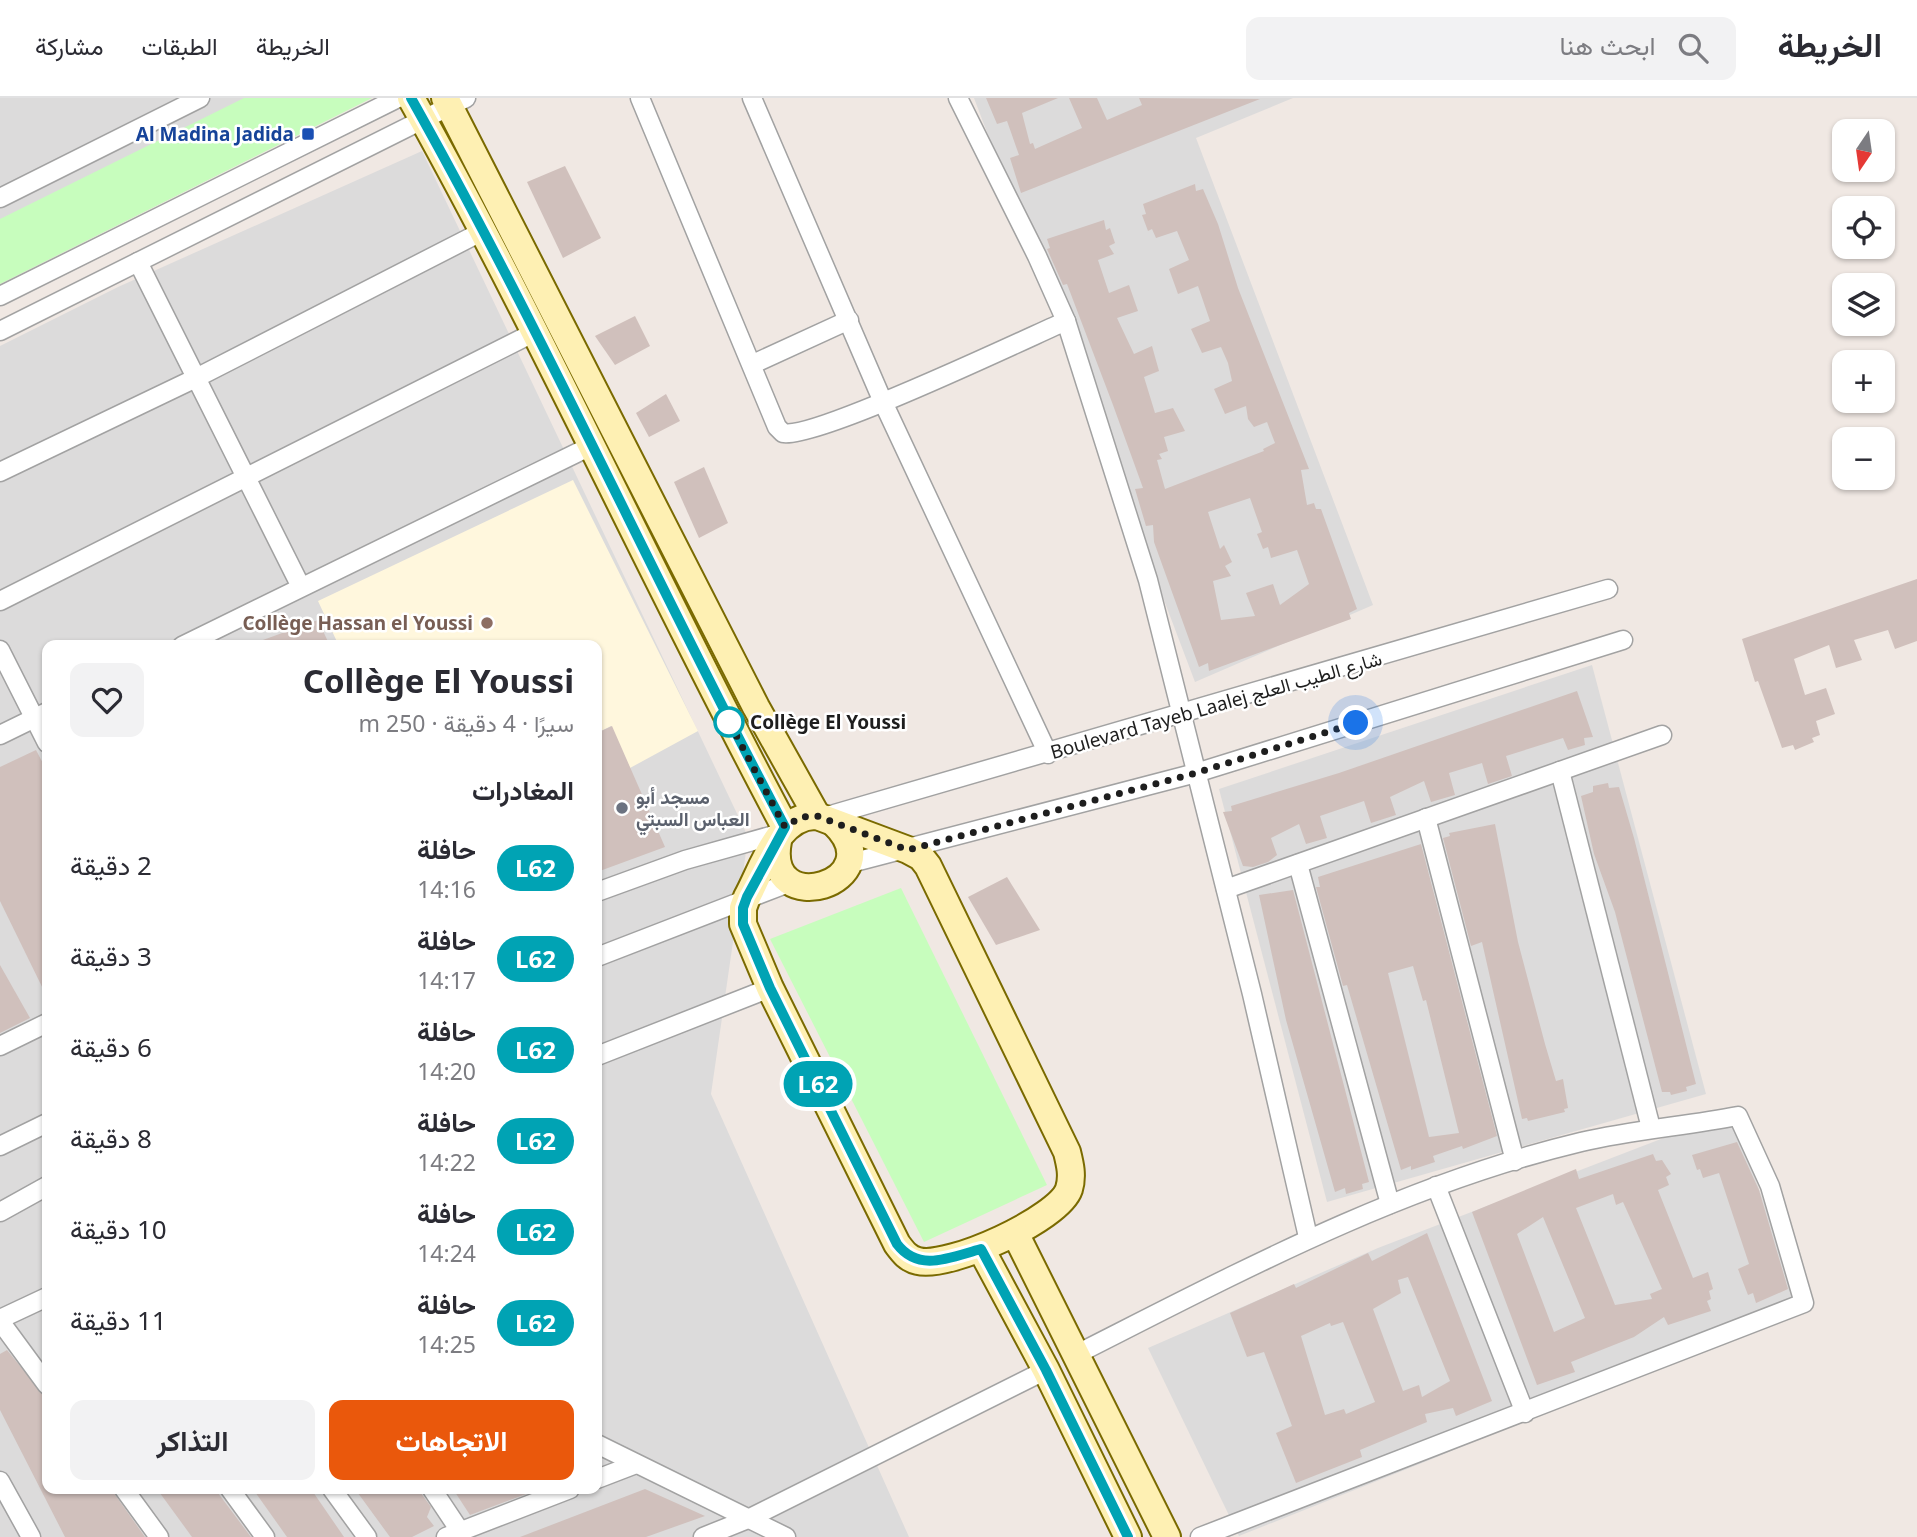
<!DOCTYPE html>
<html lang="ar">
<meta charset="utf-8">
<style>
:root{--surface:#fff;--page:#f2f2f3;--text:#2b2b33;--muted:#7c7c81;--line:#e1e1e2;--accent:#ea580c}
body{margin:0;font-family:"Noto Sans",Vazirmatn,sans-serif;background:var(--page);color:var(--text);direction:rtl;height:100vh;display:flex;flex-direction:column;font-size:26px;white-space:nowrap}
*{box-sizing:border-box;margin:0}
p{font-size:23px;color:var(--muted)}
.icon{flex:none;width:38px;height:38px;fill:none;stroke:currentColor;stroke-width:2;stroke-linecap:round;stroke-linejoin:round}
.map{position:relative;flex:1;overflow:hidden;direction:ltr}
.side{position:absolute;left:42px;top:542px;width:560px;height:854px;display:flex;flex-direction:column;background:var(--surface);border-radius:14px;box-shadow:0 2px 5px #0004;direction:rtl}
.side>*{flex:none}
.badge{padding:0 14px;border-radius:23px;font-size:24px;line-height:46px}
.needle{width:46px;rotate:193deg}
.buttons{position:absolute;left:1832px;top:21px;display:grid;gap:14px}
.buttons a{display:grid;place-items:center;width:63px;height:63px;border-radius:14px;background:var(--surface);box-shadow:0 2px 5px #0004;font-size:35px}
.you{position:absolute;width:35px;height:35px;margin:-18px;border:5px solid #fff;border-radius:50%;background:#1a73e8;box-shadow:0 0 0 10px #1a73e833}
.map>.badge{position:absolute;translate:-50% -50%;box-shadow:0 0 0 4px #fff}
h2{padding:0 28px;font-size:26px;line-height:63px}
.round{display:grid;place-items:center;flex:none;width:74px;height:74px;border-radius:14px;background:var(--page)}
.headline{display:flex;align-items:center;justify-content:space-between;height:119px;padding:0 28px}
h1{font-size:33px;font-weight:700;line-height:52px}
.cta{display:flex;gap:14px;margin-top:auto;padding:14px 28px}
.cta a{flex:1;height:80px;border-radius:14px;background:var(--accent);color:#fff;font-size:28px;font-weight:700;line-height:80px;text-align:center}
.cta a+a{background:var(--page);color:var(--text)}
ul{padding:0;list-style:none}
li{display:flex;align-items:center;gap:21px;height:91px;padding:0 28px}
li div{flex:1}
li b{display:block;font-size:26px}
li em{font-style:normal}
li .badge{min-width:77px;font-weight:700;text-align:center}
header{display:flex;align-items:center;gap:42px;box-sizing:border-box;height:98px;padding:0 35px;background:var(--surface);border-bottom:2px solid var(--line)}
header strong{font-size:33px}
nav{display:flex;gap:38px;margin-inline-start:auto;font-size:24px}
.search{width:490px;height:63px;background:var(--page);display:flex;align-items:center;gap:18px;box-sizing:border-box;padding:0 24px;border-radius:14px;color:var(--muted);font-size:26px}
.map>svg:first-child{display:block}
</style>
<header>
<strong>الخريطة</strong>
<div class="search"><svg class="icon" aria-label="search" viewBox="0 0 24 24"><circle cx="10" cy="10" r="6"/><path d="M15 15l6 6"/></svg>ابحث هنا</div>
<nav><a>الخريطة</a><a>الطبقات</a><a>مشاركة</a></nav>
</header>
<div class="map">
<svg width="1917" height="1439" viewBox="0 0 1917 1439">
<rect width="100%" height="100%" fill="#f0e8e3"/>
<!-- residential -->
<g fill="#dcdbdb" fill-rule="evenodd">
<path d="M0,0H252L0,128Z"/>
<path d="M974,0H1293L1196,40L1373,507L1195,584Z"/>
<path d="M422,53L751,745L747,747L711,996L909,1439H0V248L118,189ZM47,548H597V1391H47Z"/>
<path d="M1592,567L1706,996L1327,1104L1219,691Z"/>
<path d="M1731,1014L1799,1201L1437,1359L1239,1438L1148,1250L1378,1150Z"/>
</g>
<!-- education -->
<path fill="#fff7dd" d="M573,382L698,633L630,670L611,628L597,635V548H339L318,503Z"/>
<!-- park -->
<g fill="#c7fdbd">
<path d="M244,0H372L0,186V121Z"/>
<path d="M901,790L1047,1087L924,1144L770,841Z"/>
</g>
<!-- building -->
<g fill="#d0c0bc" fill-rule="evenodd">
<path d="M986,0H1058L1022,15L1030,46L1033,45L1035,51L1082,30L1069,0H1097L1107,22L1142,7L1139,0L1260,1L1021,95L1010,60L1019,57L1007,23L997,26Z"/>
<path d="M565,68L601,140L563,160L527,84Z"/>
<path d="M1195,86L1196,93L1203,91L1218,126L1238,190L1309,371L1301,372L1307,407L1314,405L1316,411H1321L1357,511L1349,515L1351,521L1209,573L1208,565L1199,569L1154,444L1153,427L1146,428L1135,391L1143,390L1113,307L1067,186L1063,187L1047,151L1050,150L1047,141L1104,122L1106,132L1110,130L1115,145L1109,148L1114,156L1098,162L1109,195L1129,187L1138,213L1117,220L1134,256L1152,248L1159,273L1144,279L1155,315L1173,310L1185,333L1164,339L1168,353L1159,356L1162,361L1157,362L1165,391L1264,353L1263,351L1275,345L1267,324L1254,329L1248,321L1246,308L1225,316L1214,291L1232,283L1228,265L1221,249L1202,255L1191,231L1210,223L1198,188L1178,196L1169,171L1189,162L1177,133L1156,140L1152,131L1148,133L1142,117L1146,116L1143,106ZM1250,400L1262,434L1257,436L1263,451L1268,449L1271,460L1297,452L1309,486L1280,507L1273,486L1246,495L1255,518L1221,522L1213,483L1231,478L1225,468L1232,464L1224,447L1220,451L1208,414Z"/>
<path d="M635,218L650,248L615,267L595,238Z"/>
<path d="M666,296L680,323L649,339L636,315Z"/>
<path d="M704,369L728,425L699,440L674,384Z"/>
<path d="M1917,481V543L1895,551L1888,532L1854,542L1862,562L1836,570L1829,547L1794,561L1805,597L1826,590L1835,616L1816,623L1820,637L1812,640L1814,644L1795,652L1793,647L1782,650L1758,583L1755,584L1742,541Z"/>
<path d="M318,522L330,548H252V546Z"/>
<path d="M1577,593L1593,639L1584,640L1585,647L1568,652L1563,640L1506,658L1512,678L1488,686L1482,665L1449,675L1455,697L1431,704L1424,683L1390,699L1396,717L1371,725L1364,703L1320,718L1327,740L1306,746L1299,726L1271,740L1277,757L1268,764L1253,769L1243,768L1223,714L1232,713L1231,708L1339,675Z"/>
<path d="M612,628L665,749L597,774V635Z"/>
<path d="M36,652L47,673V899L0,803V669Z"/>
<path d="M1608,685L1609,690L1619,689L1634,740L1696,986L1686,989L1687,993L1671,997L1670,994H1662L1615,814L1594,756L1581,698L1593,694V688Z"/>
<path d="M1495,726L1518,844L1545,946L1556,983L1563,981L1568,1010L1564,1011L1565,1014L1528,1023L1527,1020L1522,1021L1482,844L1471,848L1443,740L1450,738L1449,735Z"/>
<path d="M1421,746L1497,1038L1463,1051L1462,1048L1433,1058L1435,1064L1411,1072V1068L1401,1072L1347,887L1343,888L1316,789H1320L1318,779ZM1413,868L1423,903L1426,902L1459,1035L1429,1039L1388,875Z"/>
<path d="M1007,779L1040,832L996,847L968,799Z"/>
<path d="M1293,792L1369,1084L1362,1086L1363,1091L1346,1096L1345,1090L1335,1094L1286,922L1259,797Z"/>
<path d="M0,867L30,920L0,935Z"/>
<path d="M1737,1044L1759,1092L1788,1191L1756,1205L1753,1195L1748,1197L1738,1171L1749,1166L1719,1075L1703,1080L1700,1071L1697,1072L1692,1057Z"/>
<path d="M1653,1056L1656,1063L1662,1062L1671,1076L1666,1079L1669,1087L1658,1092L1693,1180L1708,1174L1713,1191L1709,1193L1711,1201L1707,1203L1711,1213L1668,1227L1664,1219L1634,1239L1571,1264L1575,1274L1537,1287L1472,1114L1576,1071L1579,1081ZM1613,1096L1616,1107L1623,1104L1662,1191L1650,1196L1652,1201L1615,1207L1576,1110ZM1543,1119L1585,1220L1554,1234L1517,1136Z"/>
<path d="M1427,1135L1492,1303L1456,1318L1453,1310L1425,1316L1427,1324L1360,1352L1362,1359L1296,1385L1276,1335L1292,1328L1264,1254L1247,1259L1230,1215L1294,1186L1296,1190L1368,1155L1372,1163ZM1408,1179L1450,1283L1422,1299L1419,1287L1403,1293L1373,1211L1401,1195L1398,1182ZM1343,1224L1375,1304L1346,1316L1344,1311L1325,1317L1301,1238L1330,1225L1331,1228Z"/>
<path d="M7,1252L47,1301V1391H111L145,1439H65L0,1312V1256Z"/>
<path d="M157,1391H215L251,1439H192Z"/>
<path d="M253,1391H311L344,1439H287Z"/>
<path d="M355,1391H418L431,1409L427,1419L434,1428L412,1439H390Z"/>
<path d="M453,1391H537V1392L470,1417Z"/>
<path d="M645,1391L705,1418L646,1439H520Z"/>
</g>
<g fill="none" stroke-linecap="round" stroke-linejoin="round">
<defs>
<g id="street">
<path d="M640,0L777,329L783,335C814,342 1023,242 1066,223"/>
<path d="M752,0L883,304L1048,656"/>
<path d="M958,0L1037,158L1066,223L1148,482L1252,896L1308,1139"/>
<path d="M0,100L200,0"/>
<path d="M138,164L301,489"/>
<path d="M0,198L398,0"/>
<path d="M0,233L466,0"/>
<path d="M753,266L849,222"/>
<path d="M0,374L196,280L483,133"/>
<path d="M0,503L535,234"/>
<path d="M182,548L593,347"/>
<path d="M0,552L47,645"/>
<path d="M0,637L47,614"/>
<path d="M1560,673L1651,1030"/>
<path d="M824,719L1608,491"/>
<path d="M1426,720L1515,1063"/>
<path d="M847,766L1196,675L1623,542"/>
<path d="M1298,766L1390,1106"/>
<path d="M1226,791L1662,637"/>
<path d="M597,794L685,762L781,735"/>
<path d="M597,859L791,784"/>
<path d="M0,948L47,925"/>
<path d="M597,958L770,890"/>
<path d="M0,1048L47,1025"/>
<path d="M1436,1088L1525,1315"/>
<path d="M0,1114L47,1088"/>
<path d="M0,1221L47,1199"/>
<path d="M0,1223L47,1287"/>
<path d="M1077,1256C1241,1173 1401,1087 1581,1044C1633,1032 1686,1028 1738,1018L1770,1088L1804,1205L1200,1439"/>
<path d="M597,1346L786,1439"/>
<path d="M597,1381L636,1366"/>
<path d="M0,1383L31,1439"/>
<path d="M124,1391L159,1439"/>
<path d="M230,1391L265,1439"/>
<path d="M332,1391L367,1439"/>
<path d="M432,1391L460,1433"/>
<path d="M446,1439L570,1391"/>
<path d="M703,1439L748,1421L1046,1272"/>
</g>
<g id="secondary">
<path d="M411,0C544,238 656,488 785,729"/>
<path d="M445,0L756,609L817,718"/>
<path d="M817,718L908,752L921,759L928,768L1067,1054C1070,1066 1073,1078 1069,1091C1059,1121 948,1171 918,1163C908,1161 903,1154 897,1146L770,890L743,826V810L747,799C763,770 778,716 817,718Z"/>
<path d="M778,743C763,825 895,784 834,725"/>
<path d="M1015,1135L1167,1439"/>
<path d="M981,1151L1046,1272L1128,1439"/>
</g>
</defs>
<!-- street casing -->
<use href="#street" stroke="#a2a2a2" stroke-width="21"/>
<!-- secondary casing -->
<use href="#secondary" stroke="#7a6a00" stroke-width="30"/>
<!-- street -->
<use href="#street" stroke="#fff" stroke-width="18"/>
<!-- secondary -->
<use href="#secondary" stroke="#fef0b3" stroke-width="26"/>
</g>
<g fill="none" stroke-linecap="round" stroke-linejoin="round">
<defs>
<path id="line" d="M411,0C545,238 657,488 785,729L747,799L743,810V826L770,890L897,1146C919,1175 951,1159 981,1151L1046,1272L1128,1439"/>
</defs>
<!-- line casing -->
<use href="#line" stroke="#fff" stroke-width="16"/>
<!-- line -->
<use href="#line" stroke="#00a3b4" stroke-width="10"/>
<!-- walk -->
<path stroke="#1e1e1e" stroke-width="7" stroke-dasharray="0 12.6" d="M729,624L727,620L785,729L801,719L817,718L908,752L1196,675L1356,625"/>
</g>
<!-- markers -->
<rect fill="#1a4fb4" stroke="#fff" stroke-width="2.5" x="301" y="29" width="14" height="14" rx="3.5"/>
<circle fill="#8d6e63" stroke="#fff" stroke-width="2.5" cx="487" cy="525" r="7"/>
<circle fill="#fff" stroke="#00a3b4" stroke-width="3.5" cx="729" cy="624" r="14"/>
<circle fill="#6b7280" stroke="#fff" stroke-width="2.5" cx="622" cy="710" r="7"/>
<g text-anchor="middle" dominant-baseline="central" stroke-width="5" stroke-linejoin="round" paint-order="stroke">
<!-- transit labels -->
<g font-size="19" font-weight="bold" fill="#164399" stroke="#fff" text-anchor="end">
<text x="294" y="36">Al Madina Jadida</text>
</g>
<!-- education labels -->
<g font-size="19" font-weight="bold" fill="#785e54" stroke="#fff" text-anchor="end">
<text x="473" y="525">Collège Hassan el Youssi</text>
</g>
<!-- street labels -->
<g font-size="19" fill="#1e1e1e" stroke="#fff">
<text transform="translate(1216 607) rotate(-16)">Boulevard Tayeb Laalej شارع الطيب العلج</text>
</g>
<!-- stop labels -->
<g font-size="19" font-weight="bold" fill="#1e1e1e" stroke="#fff" text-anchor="start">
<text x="750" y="624">Collège El Youssi</text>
</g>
<!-- worship labels -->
<g font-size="19" font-weight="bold" fill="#5b616d" stroke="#fff" text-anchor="start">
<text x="636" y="699">مسجد أبو<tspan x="636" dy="22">العباس السبتي</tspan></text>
</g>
</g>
</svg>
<div class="buttons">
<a><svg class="needle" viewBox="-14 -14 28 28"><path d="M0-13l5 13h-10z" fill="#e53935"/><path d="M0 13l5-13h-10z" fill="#7c7c81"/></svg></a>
<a><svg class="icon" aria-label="locate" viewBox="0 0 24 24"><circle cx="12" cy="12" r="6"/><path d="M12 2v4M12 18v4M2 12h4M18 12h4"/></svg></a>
<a><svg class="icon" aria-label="layers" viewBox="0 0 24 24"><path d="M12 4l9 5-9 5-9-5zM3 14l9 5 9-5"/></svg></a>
<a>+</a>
<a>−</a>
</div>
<div class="you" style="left:1356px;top:625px"></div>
<b class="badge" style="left:818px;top:986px;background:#00a3b4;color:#fff">L62</b>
<section class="side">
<div class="headline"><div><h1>Collège El Youssi</h1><p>سيرًا · 4 دقيقة · 250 m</p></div><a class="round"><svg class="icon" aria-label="heart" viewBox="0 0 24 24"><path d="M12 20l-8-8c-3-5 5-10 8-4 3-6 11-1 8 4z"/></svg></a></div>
<h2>المغادرات</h2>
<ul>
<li><span class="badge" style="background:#00a3b4;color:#fff">L62</span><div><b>حافلة</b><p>14:16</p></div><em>2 دقيقة</em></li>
<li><span class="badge" style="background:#00a3b4;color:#fff">L62</span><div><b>حافلة</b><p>14:17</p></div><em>3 دقيقة</em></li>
<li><span class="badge" style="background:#00a3b4;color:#fff">L62</span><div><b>حافلة</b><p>14:20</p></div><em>6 دقيقة</em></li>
<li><span class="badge" style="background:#00a3b4;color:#fff">L62</span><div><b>حافلة</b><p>14:22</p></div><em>8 دقيقة</em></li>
<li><span class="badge" style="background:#00a3b4;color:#fff">L62</span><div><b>حافلة</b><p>14:24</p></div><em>10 دقيقة</em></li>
<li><span class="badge" style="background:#00a3b4;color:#fff">L62</span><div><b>حافلة</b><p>14:25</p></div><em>11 دقيقة</em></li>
</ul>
<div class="cta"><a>الاتجاهات</a><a>التذاكر</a></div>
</section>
</div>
